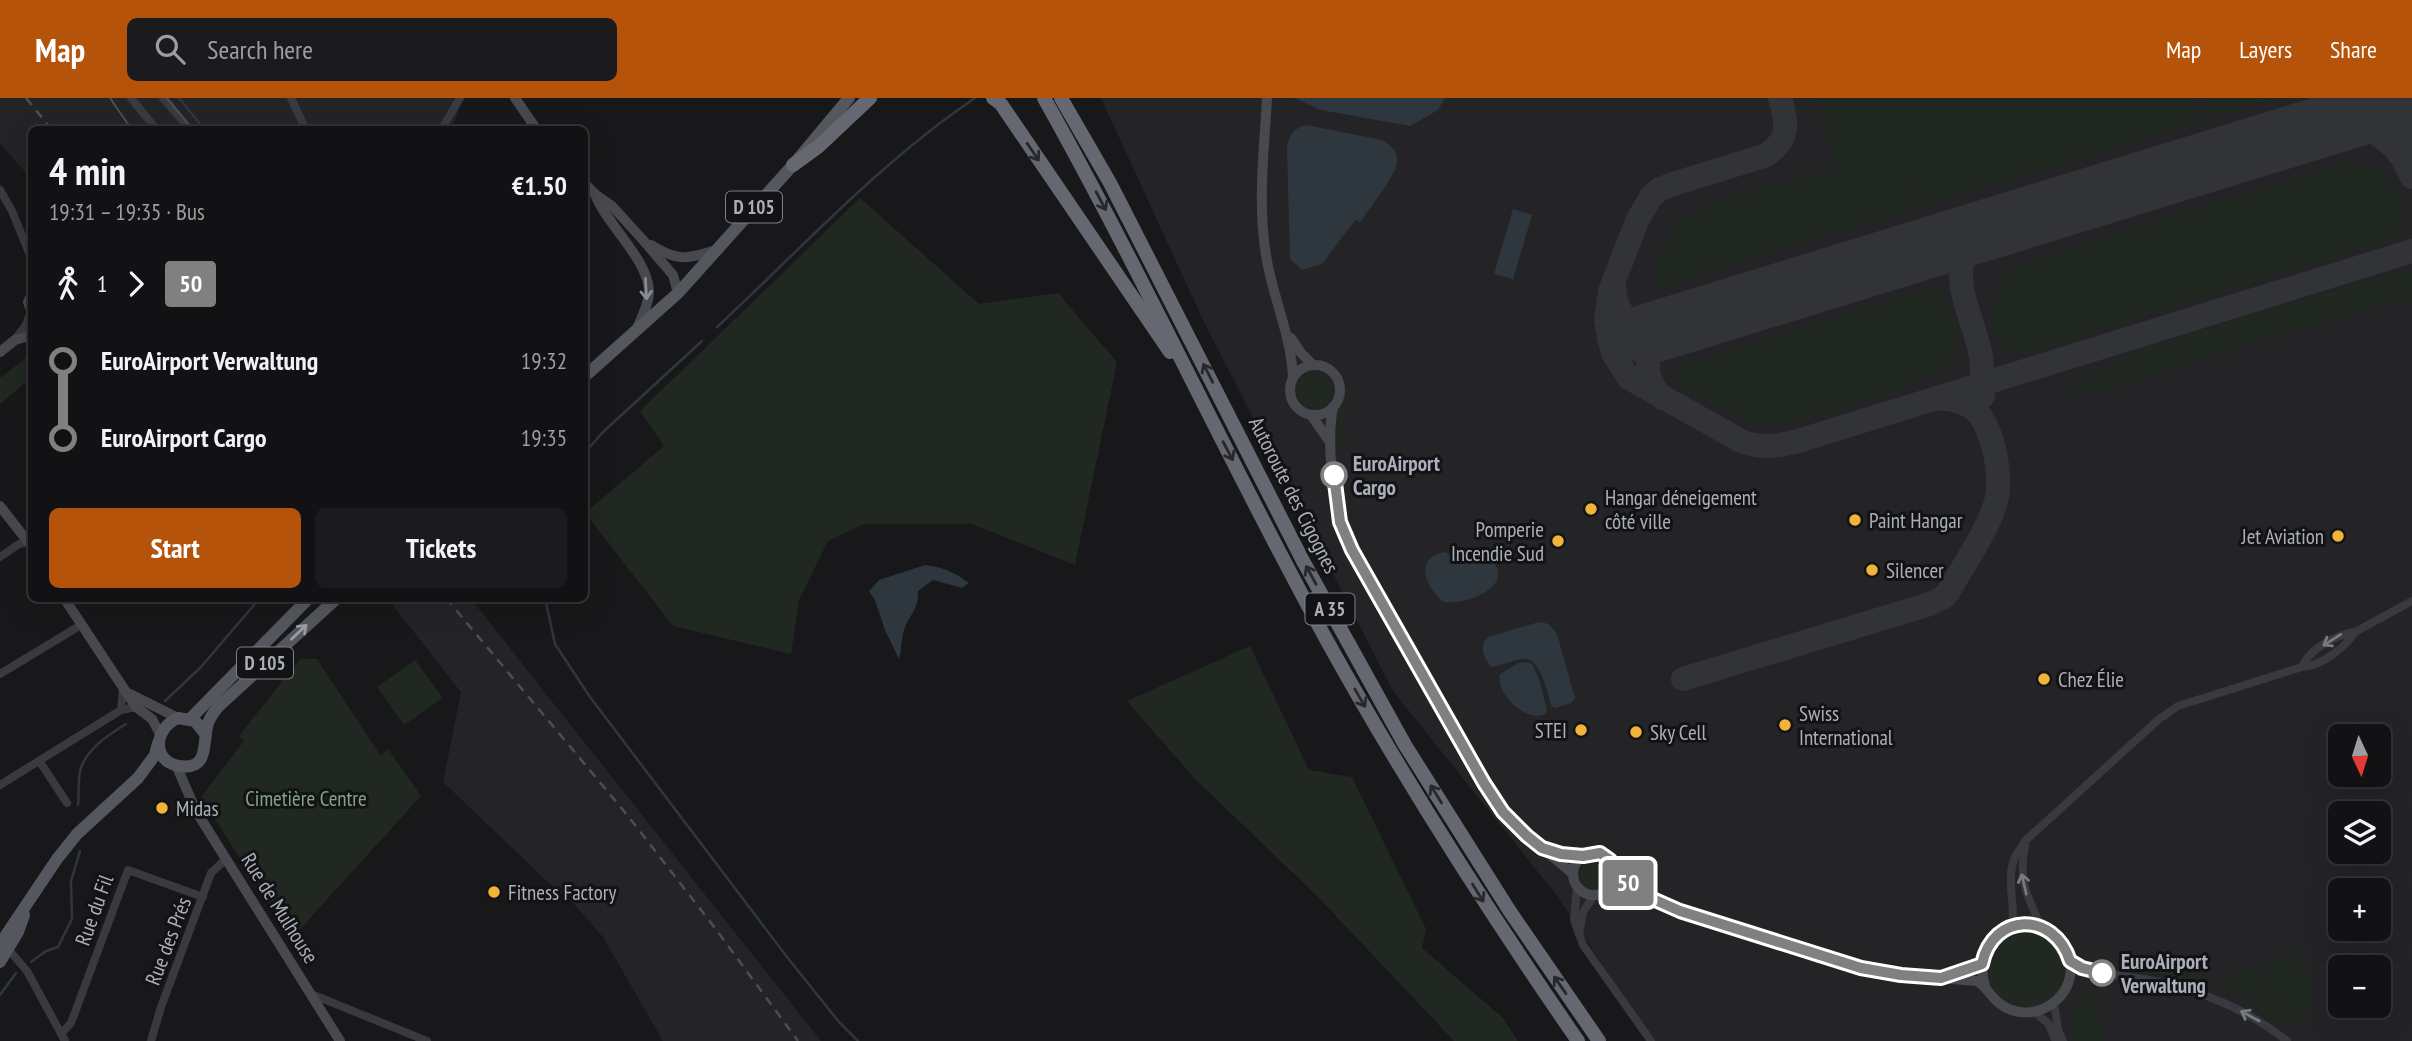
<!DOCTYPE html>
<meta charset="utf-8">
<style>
:root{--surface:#121214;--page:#1b1b1d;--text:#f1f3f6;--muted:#9c9ea0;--line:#313234;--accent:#b45309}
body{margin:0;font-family:"PT Sans Narrow",sans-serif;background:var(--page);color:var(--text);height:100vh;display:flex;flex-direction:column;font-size:26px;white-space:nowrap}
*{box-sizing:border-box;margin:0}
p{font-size:23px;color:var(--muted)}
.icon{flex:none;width:38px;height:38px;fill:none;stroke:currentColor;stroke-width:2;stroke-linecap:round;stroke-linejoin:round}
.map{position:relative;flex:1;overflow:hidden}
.details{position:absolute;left:28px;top:28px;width:560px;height:476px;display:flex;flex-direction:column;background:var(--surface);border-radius:10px;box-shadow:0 7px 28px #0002,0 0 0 2px var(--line)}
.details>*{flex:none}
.badge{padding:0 14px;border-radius:5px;font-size:24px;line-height:46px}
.needle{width:46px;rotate:176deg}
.fabs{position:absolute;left:2328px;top:626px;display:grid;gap:14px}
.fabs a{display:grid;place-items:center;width:63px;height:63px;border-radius:10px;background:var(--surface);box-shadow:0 7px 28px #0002,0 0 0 2px var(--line);font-size:35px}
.map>.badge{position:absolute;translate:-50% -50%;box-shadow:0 0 0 4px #fff}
.legs{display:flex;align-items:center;gap:10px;height:77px;padding:0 21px;font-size:23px}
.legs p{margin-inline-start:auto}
.overview{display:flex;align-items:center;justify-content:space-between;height:119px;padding:0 21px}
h1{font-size:38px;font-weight:800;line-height:52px}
.primary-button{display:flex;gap:14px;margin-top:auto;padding:14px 21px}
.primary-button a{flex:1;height:80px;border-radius:10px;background:var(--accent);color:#fff;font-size:28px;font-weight:800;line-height:80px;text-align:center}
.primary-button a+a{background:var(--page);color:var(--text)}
ul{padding:0 21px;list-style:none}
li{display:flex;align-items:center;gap:24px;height:77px;font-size:26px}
li i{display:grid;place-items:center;width:10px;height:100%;margin:0 9px;background:currentColor}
li i::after{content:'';width:18px;height:18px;margin:-9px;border:5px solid;border-radius:50%;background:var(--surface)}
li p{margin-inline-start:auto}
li:first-child i{background:linear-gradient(#0000 50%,currentColor 0)}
li:last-child i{background:linear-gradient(currentColor 50%,#0000 0)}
header{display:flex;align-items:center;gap:42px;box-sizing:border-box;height:98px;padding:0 35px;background:var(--accent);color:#fff}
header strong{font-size:33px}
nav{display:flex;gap:38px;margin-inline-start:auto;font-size:24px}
.search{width:490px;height:63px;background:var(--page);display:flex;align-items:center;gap:18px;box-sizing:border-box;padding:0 24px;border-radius:10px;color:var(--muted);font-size:26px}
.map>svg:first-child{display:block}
</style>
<header>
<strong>Map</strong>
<div class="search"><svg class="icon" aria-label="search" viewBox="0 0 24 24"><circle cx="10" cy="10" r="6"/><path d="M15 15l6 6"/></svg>Search here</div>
<nav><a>Map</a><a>Layers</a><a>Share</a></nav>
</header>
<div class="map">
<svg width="2412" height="943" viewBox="0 0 2412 943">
<rect width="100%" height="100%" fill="#18181a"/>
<!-- built -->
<g fill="#242427" fill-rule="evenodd">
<path d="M0,0H459V13L451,32H32L31,81L0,45Z"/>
<path d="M1101,0H2412V943H1652L1558,799L1393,593L1203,222ZM2340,639H2378V677H2340ZM2340,716H2378V754H2340ZM2340,793H2378V831H2340ZM2340,870H2378V908H2340Z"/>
<path d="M388,501H471L821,943H663L603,839L572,804L553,789L443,684L461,594Z"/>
</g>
<!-- green -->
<g fill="#202821">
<path d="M1816,0H2193L2201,24L1920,110L1914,93L1910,94L1916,111L1660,189L1654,168L1655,161L1673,128L1682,119L1715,104L1836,68Z"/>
<path d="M2207,0H2277L2213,20Z"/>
<path d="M2338,66C2353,65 2369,67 2382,75C2407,89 2412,119 2395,140L2030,254C2025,254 2019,255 2014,253C1982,241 1990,198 2009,177C2013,172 2021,168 2026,164Z"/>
<path d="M860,100L979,206L1058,195L1117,264L1075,467L972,426H864L828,443L799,502L791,556L673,528L585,415L664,348L640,313Z"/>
<path d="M2412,171V206L2402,204L2387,205L2070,302L2078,283L2088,275L2144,250L2390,175Z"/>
<path d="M1938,187L1944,204H1949C1955,225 1963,246 1949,265C1933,288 1795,328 1765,327C1743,326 1699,297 1678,287C1674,278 1676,274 1682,267Z"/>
<path d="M31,256V280L0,306V280Z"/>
<circle cx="1314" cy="292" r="18"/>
<path d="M1347,286L1351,301L1343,318L1345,355C1323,333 1341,311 1347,286Z"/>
<path d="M1250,548L1309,672L1352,679L1426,831L1422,850L1503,920L1518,943H1454L1317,798L1195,681L1127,603Z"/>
<path d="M300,561H317L380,657L388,651L421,698L291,841L201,699L244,643L239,638Z"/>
<path d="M415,562L443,600L404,627L377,589Z"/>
<circle cx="1594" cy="775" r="14"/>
<circle cx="2027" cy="871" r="38"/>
<path d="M2293,850C2307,875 2335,914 2290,924L2283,920L2257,870Z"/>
<path d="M2250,865L2281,922L2278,927L2261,912L2228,894L2224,888L2185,878L2184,881L2128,870V868L2169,873L2225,886Z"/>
<path d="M2080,893L2099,899L2102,943H2075L2068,935Z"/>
</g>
<!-- water -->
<g fill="#2e373e">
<path d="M1295,0H1445L1438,12L1410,28L1321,12Z"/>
<path d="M1306,27L1382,42C1391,47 1398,53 1397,65C1395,78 1369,111 1360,124L1355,122L1322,166L1302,172L1290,161L1287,50C1289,37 1294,30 1306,27Z"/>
<path d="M1513,111L1532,117L1513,181L1494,176Z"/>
<path d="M1445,454C1451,456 1456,459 1461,460C1471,462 1486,458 1494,465C1497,468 1498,472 1498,476C1499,495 1459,507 1444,504C1425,488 1413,460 1445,454Z"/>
<path d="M925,467C943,469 954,474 969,485L962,490L933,482L918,493C919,512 910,515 904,532C901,541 902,551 899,561L885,532L875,502L869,493L879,482Z"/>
<path d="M1539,524L1549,526L1557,536L1575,600L1571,605L1555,610L1551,607C1548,595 1540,559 1524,561C1515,561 1502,568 1491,569C1484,558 1478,550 1488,539Z"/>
<path d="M1526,564L1532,566C1540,580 1544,598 1547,614C1532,627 1507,604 1501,589C1499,585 1500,581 1499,577L1518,565Z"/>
</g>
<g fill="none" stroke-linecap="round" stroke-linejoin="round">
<!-- stream -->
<g stroke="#2e373e" stroke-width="2.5">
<path d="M179,0L205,32"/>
<path d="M717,229C801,151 879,65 975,0"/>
<path d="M584,356L602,335L702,243"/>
<path d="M545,500L555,546L590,599L787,859L839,924L858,943"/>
<path d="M165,603L201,569L260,500"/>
<path d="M78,707C79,696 78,683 80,673C86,651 108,637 126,626"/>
<path d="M31,864L46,853L58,849L72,821L71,783L80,753"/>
<path d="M0,897L16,875"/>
</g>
<!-- taxiway -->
<g stroke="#323337" stroke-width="24">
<path d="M1780,0C1788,26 1790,43 1764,58L1673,86L1660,91L1651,99L1637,123L1610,193L1606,222L1609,240L1614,257L1629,280L1743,344C1763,351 1778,348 1798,343L2412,153"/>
<path d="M2372,0L2412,79"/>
<path d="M2317,29L2332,20L2350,0"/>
<path d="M2319,30C2351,24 2379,29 2400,57"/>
<path d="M2411,72L2409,45L2412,31"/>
<path d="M1614,187C1616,249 1676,226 1712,216"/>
<path d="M1983,298C1982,285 1983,272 1981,259C1973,211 1935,165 1991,130"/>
<path d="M1663,300C1638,276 1645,239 1678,228"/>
<path d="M1683,581L1930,506L1944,499L1949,493C1964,466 1985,437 1995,407C2003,383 1995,340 1981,319C1972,305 1952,300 1937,301"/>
</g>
<!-- runway -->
<path stroke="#323337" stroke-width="61" d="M1648,236L2412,1"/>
<!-- street -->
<g stroke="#393a3f" stroke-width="8">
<path d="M131,0L157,32"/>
<path d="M163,0L190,32"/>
<path d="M291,0L306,32"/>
<path d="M441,32L460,0"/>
<path d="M0,92L12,113L32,162"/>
<path d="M15,241L26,227L31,214"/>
<path d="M0,459L19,446L28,444"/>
<path d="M2355,534L2412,503"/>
<path d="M0,576L81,527"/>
<path d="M121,612L123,590"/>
<path d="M40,664L67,705"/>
<path d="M0,687L121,612L136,609"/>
<path d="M2025,748C2018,780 2027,799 2041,828"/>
<path d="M1577,788L1574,822L1583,847L1651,943"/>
<path d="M2012,828C2016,806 2006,783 2014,761C2017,755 2022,748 2026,742L2158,622L2178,608L2302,569C2321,568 2345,550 2355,534C2336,537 2310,550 2302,569"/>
<path d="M1579,836L1583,814L1595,796"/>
<path d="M8,851L27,873L65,943"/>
<path d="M2070,863C2094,877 2122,877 2149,882C2200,892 2246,910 2287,943"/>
<path d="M311,896L427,943"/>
<path d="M2054,905L2058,932L2063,943"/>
<path d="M2034,914L2048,925L2056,943"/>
<path d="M61,936L71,925L128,772L203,799"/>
<path d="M151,943L161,909L211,775L226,761"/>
</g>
<!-- secondary -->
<g stroke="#47494f" stroke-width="10">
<path d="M515,0L537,32"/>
<path d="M1267,0C1264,54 1257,109 1267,163C1274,202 1291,238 1293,279"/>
<path d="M584,85L595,96L612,108L643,142L673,177L678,195"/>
<path d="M595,96C606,126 648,161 649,193C649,205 642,219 637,230"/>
<path d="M651,147C678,164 687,161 716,152"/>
<path d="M32,196L28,204L32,215"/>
<path d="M1291,240L1301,255L1313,267"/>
<path d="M0,254L15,242L32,237"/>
<circle cx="1315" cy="292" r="25"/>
<path d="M1333,309C1326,344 1333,409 1347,442L1493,700L1514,726L1573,776"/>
<path d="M1311,317L1330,344"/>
<path d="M0,408L32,449"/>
<path d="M64,500L136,609L152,621L160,636"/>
<path d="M130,596L178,620"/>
<path d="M176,667L196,713L340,943"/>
<path d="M1545,751L1561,756L1583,758"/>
<circle cx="1594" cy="776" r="21"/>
<path d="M1614,773L1646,798L1680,813L1847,866L1901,877L1977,883C1987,889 1990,898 1999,905C2015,918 2037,917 2053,905C2065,896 2071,883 2071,868C2070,806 1964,816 1985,888"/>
<path d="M1606,793L1646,798"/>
<path d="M1948,878L1982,866"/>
</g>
<!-- primary -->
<g stroke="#55575e" stroke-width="12">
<path d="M584,279L678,195L793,67L849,0"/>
<path d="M190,621L309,500"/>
<path d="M206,637L195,623L178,620C154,630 151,663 179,668C211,673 202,642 208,625C211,618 215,612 220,607L337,500"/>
<path d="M0,846L57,761L77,736L138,680L155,657L158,645"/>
<path d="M0,864L18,834L24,817"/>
</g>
<!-- highway -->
<g stroke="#656870" stroke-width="14">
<path d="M993,0L1001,6L1170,254"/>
<path d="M1044,0C1144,178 1228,363 1326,541C1403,680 1488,813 1578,943"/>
<path d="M1061,0L1110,85L1303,463L1405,647L1509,812L1599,943"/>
<path d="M793,67L819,48L870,0"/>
</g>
<!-- tram -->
<g stroke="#4c4e54" stroke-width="2">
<path d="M110,0L132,32"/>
<path d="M167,0L193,32"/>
</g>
<!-- rail -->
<g stroke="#4c4e54" stroke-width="2.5" stroke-dasharray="9 7" stroke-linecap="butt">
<path d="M26,0L52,32"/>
<path d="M446,500L628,718L715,830L798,943"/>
</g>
</g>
<!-- one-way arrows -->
<defs><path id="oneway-shaft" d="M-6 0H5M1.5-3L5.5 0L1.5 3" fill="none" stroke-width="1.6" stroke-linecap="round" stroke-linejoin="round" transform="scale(1.75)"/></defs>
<g stroke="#28282c">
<use href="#oneway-shaft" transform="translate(1033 54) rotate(56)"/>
<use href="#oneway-shaft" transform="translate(1101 103) rotate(62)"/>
<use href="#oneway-shaft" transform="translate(1208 275) rotate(-117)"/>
<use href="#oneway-shaft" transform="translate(1228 353) rotate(62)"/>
<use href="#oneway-shaft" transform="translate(1311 477) rotate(-119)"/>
<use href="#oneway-shaft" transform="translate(1360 600) rotate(60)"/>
<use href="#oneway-shaft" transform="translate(1436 696) rotate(-122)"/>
<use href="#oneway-shaft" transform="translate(1478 795) rotate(58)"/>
<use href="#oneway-shaft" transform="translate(1560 887) rotate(-125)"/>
</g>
<use stroke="#878b95" href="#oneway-shaft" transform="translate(646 191) rotate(87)"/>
<use stroke="#999da8" href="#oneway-shaft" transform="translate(299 534) rotate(-43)"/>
<g stroke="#777a83">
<use href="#oneway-shaft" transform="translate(2332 542) rotate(148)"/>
<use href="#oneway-shaft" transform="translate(2024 786) rotate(-103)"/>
<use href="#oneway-shaft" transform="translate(2250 918) rotate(-151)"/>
</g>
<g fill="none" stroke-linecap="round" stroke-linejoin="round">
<defs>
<path id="line-1" d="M1334,377L1340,424L1352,452L1484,685L1503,714L1527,738L1542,750L1561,756L1583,758L1600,755L1610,762L1614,773L1646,798L1680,813L1861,870L1901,877L1941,880L1982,866C1993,814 2054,813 2070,863L2082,870L2102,875"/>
</defs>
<!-- line-1 casing -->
<use href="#line-1" stroke="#fff" stroke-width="16"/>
<!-- line-1 -->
<use href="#line-1" stroke="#808080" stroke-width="10"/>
</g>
<!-- markers -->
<g fill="#fff" stroke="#808080" stroke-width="3.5">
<circle cx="1334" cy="377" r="12"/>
<circle cx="2102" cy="875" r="12"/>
</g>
<g fill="#f0b439" stroke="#131315" stroke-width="2.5">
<circle cx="1591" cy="411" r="7"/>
<circle cx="1855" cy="422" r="7"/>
<circle cx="2338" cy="438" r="7"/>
<circle cx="1558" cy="443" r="7"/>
<circle cx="1872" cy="472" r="7"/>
<circle cx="2044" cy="581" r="7"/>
<circle cx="1785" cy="627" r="7"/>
<circle cx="1581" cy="632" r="7"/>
<circle cx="1636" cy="634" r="7"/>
<circle cx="162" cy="710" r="7"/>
<circle cx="494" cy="794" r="7"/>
</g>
<g text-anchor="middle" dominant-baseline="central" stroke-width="6" stroke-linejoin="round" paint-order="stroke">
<!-- shield labels -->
<g fill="#131315" stroke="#7d8088" stroke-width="2">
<rect x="726" y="93.5" width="56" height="31" rx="5"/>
<rect x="1305.5" y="495.5" width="49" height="31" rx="5"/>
<rect x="237" y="549.5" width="56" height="31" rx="5"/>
</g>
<g font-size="19" font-weight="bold" fill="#aaafba">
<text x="754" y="109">D 105</text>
<text x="1330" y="511">A 35</text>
<text x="265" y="565">D 105</text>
</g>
<!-- stop labels -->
<g font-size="21" font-weight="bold" fill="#aaafba" stroke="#131315" text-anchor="start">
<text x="1353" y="365">EuroAirport<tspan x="1353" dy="24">Cargo</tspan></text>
<text x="2121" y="863">EuroAirport<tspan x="2121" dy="24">Verwaltung</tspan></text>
</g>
<!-- street labels -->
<g font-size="21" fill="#aaafba" stroke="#131315">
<text transform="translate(1294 397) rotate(63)">Autoroute des Cigognes</text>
<text transform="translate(280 810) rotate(58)">Rue de Mulhouse</text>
<text transform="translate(94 812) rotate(-70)">Rue du Fil</text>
<text transform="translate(168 843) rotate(-69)">Rue des Prés</text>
</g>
<!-- poi labels -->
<g font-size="21" fill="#aaafba" stroke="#131315" text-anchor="start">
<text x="1605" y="399">Hangar déneigement<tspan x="1605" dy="24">côté ville</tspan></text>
<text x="1869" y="422">Paint Hangar</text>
<text x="1544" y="431" text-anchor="end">Pomperie<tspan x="1544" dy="24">Incendie Sud</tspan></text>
<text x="2324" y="438" text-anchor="end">Jet Aviation</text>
<text x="1886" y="472">Silencer</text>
<text x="2058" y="581">Chez Élie</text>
<text x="1799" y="615">Swiss<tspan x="1799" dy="24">International</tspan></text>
<text x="1567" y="632" text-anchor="end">STEI</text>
<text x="1650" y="634">Sky Cell</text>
<text x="176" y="710">Midas</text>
<text x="508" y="794">Fitness Factory</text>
</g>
<!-- park labels -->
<g font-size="21" fill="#82a484" stroke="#131315">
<text x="306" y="700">Cimetière Centre</text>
</g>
</g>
</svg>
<div class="fabs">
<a><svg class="needle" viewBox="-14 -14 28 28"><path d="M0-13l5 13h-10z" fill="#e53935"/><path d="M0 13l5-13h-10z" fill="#9c9ea0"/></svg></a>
<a><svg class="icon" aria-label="layers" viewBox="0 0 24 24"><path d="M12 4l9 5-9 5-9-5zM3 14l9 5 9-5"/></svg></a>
<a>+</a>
<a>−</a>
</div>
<b class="badge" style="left:1628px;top:785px;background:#808080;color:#fff">50</b>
<section class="details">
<div class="overview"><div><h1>4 min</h1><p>19:31 – 19:35 · Bus</p></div><b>€1.50</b></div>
<div class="legs"><svg class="icon" aria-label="walk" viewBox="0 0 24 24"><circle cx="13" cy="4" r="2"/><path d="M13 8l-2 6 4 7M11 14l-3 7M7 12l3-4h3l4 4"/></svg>1<svg class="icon" aria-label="forward" viewBox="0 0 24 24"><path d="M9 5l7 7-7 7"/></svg><b class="badge" style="background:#808080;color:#fff">50</b></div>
<ul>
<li><i style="color:#808080"></i><b>EuroAirport Verwaltung</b><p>19:32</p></li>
<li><i style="color:#808080"></i><b>EuroAirport Cargo</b><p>19:35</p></li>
</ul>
<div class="primary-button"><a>Start</a><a>Tickets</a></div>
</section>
</div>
